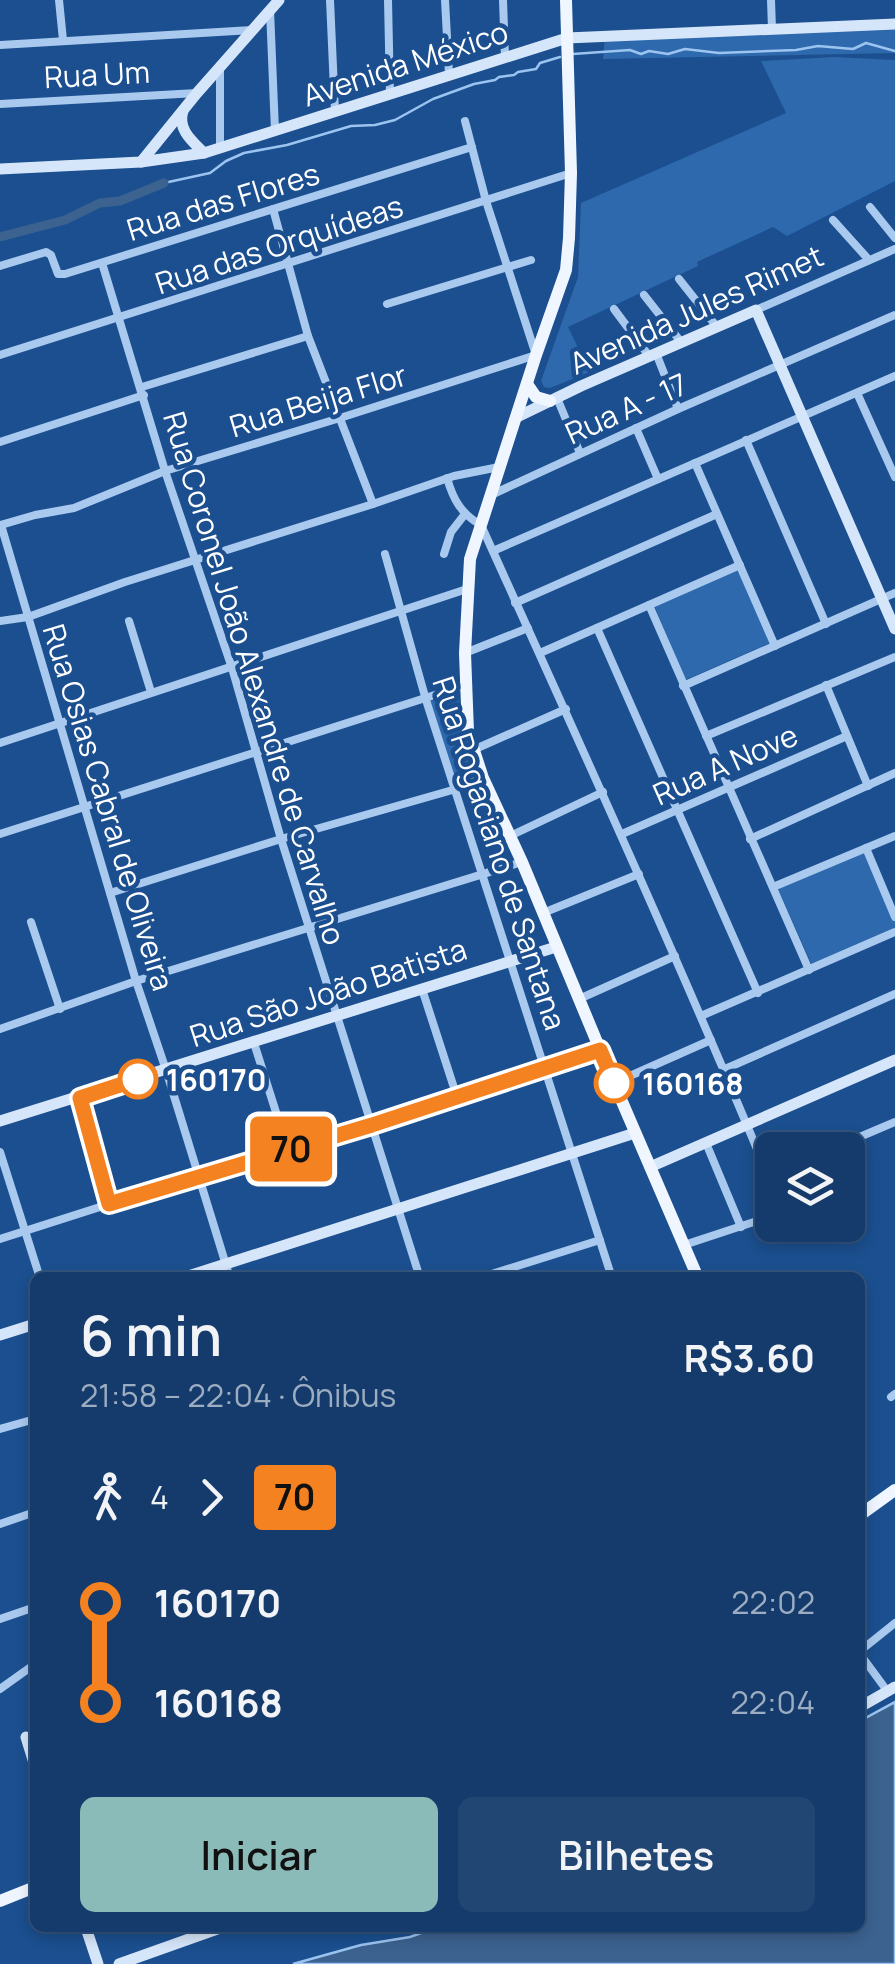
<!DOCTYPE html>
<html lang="pt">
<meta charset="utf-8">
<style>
:root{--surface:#143b6b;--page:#214673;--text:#f1f3f6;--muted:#9dadc1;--line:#33557e;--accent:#8bbbb9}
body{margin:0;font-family:Manrope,sans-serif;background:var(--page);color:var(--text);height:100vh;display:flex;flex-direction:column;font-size:38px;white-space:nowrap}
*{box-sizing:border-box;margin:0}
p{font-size:32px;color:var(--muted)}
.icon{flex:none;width:55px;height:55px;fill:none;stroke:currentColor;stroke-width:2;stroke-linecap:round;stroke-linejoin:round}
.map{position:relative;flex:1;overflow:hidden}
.panel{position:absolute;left:30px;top:1272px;width:835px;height:660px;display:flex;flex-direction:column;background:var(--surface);border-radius:15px;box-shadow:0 5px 15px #0003,0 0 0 2px var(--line)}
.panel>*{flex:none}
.badge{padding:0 20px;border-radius:8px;font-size:35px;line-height:65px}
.tools{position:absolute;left:755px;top:1132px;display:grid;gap:20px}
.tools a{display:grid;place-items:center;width:110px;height:110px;border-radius:15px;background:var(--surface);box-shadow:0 5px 15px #0003,0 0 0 2px var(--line);font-size:50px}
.map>.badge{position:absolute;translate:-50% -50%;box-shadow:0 0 0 5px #fff}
.legs{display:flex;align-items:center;gap:15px;height:110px;padding:0 50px;font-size:32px}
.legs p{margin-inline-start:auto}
.summary{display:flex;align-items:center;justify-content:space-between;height:170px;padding:0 50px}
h1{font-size:55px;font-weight:600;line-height:75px}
.primary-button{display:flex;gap:20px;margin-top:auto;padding:20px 50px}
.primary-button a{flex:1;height:115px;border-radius:15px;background:var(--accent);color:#111;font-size:40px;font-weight:600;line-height:115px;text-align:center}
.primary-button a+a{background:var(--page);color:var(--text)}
ul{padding:0 50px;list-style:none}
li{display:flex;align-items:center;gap:35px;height:100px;font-size:38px}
li i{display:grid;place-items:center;width:15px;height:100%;margin:0 12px;background:currentColor}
li i::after{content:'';width:25px;height:25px;margin:-12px;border:8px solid;border-radius:50%;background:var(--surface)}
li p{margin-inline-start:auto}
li:first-child i{background:linear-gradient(#0000 50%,currentColor 0)}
li:last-child i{background:linear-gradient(currentColor 50%,#0000 0)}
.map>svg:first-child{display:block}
</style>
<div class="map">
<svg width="895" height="1964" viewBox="0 0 895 1964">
<rect width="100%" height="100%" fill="#1b4f8f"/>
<!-- green -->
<g fill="#2e69ad">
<path d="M895,26V53L603,59L605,36Z"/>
<path d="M834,57L895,60V181L787,236L773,227L697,262L698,266L568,327L585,362L597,369L550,388L544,387L541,381L578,277L581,203L786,113L761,61Z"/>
<path d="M740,567L772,642L685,680L654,605Z"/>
<path d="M458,693L464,747L475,774L449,785L424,703Z"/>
<path d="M865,850L895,918V929L812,965L778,889Z"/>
</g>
<!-- water -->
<path fill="#3c6290" stroke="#9cc4f0" stroke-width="2.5" d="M895,1702V1964H293L361,1945L410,1937L435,1928H860V1721Z"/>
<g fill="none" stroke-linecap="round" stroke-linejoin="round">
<!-- stream -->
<g stroke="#9cc4f0" stroke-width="2.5">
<path d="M573,54L630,50L641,54L649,51L668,54L685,49L719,53L796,50L818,46L853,49L866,43L895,51"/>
<path d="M164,183L210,173L226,161L244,153L287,145L351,126L375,125L395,120L433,99L474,84L495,80L499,77L514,75L518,72L536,69L540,63L560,57"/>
</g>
<!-- canal -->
<path stroke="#3c6290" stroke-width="9" d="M0,237L65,220L100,203L120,201L164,183"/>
<!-- street -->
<g stroke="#a9c9ee" stroke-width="8">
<path d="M59,0L63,40"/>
<path d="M330,0L335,112"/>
<path d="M388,0L390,94"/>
<path d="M445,0L449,75"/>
<path d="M503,0L505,58"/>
<path d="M771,0L772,29"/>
<path d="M270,10L275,131"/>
<path d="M0,45L252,30"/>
<path d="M220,68V149"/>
<path d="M0,104L197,93"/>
<path d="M870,207L895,238"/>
<path d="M273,209L308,336L373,504"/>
<path d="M833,220L869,260"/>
<path d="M102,263L165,471L232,668L281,839L420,1278"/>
<path d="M0,266L46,252L51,255L58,274H65L472,147"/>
<path d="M679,279L717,327"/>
<path d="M644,295L681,342"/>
<path d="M387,304L531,260"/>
<path d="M614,309L649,356"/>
<path d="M756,310L895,249"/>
<path d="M656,353L678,409"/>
<path d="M0,355L571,173"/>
<path d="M142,387L308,336"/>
<path d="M857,393L895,477"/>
<path d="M557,398L580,453"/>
<path d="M636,428L658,479"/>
<path d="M746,440L826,624"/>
<path d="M0,442L144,395"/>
<path d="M695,463L775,646"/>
<path d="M447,478C453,499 461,514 481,525C580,744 680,963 772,1185"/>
<path d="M491,495L678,409L895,315"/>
<path d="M1,525L35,515L74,508L165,471L340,418L536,355L486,201L465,121"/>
<path d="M1,525L136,981L166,1070L230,1278"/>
<path d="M493,551L895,376"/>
<path d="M385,554L426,700L612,1278"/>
<path d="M444,554L451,532L465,514"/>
<path d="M515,603L717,514"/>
<path d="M649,605L809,970"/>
<path d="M0,621L28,617L125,582L373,504L454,476L499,467"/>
<path d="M129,621L151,692"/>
<path d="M597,628L758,993"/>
<path d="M465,653L528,628"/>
<path d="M540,653L740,565"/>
<path d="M826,685L868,786"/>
<path d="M683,686L895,593"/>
<path d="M706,736L895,657"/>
<path d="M0,743L467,589"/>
<path d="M473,750L566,709"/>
<path d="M0,834L466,685"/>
<path d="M622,834L847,736"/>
<path d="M510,836L603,792"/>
<path d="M750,839L895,773"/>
<path d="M866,848L895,917"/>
<path d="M773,887L895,836"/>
<path d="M110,893L281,839L456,789L483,778"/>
<path d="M543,913L639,874"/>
<path d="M31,922L60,1009"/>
<path d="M422,989L457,1097"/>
<path d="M579,999L675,956"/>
<path d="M701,1016L895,932"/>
<path d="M0,1029L136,981L522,862"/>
<path d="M254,1043L288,1150"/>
<path d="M725,1069L895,994"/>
<path d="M614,1083L711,1040"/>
<path d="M80,1097L109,1203"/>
<path d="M706,1143L741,1227"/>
<path d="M829,1150L895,1122"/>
<path d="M0,1152L40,1278"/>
<path d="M0,1239L197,1176L372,1125L600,1050"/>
<path d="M684,1245L772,1216"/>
<path d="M479,1278L600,1240"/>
<path d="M891,1397L895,1394"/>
<path d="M0,1429L35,1419"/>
<path d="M0,1524L35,1512"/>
<path d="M0,1619L35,1607"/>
<path d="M860,1651L895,1623"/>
<path d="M860,1654L888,1692"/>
<path d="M0,1689L35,1664"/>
</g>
<!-- secondary -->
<g stroke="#d6e6fa" stroke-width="11">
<path d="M183,111C177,129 192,141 204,153"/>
<path d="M141,162L197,93L279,0"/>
<path d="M0,169L141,162L204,153L567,38L895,24"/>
<path d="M517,417L581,386L756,310L895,629"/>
<path d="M0,1121L556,947"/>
<path d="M650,1167L895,1060"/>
<path d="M182,1278L635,1133"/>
<path d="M0,1335L35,1324"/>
<path d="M860,1707L895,1687"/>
<path d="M26,1737L35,1766"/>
<path d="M86,1928L98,1964"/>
<path d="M119,1964L220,1928"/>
</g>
<!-- primary -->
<g stroke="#f0f6ff" stroke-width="12">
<path d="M566,0L571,173L569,238L566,270L536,355L470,559L465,653L468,732L483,778L522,862L614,1083L698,1278"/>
<path d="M527,384L536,397L550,401"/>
<path d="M860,1515L895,1490"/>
<path d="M0,1901L35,1887"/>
</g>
</g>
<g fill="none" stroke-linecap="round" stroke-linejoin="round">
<defs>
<path id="line-1" d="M138,1079L80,1098L109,1204L372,1125L600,1050L614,1083"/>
</defs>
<!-- line-1 casing -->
<use href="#line-1" stroke="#fff" stroke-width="22"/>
<!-- line-1 -->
<use href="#line-1" stroke="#f58220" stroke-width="15"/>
</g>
<!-- markers -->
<g fill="#fff" stroke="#f58220" stroke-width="5">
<circle cx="138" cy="1079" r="18"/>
<circle cx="614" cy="1083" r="18"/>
</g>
<g text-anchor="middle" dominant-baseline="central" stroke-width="9" stroke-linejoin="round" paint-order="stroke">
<!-- street labels -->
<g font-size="30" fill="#fff" stroke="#1b4f8f">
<text transform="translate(405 63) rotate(-18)">Avenida México</text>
<text transform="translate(97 74) rotate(-3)">Rua Um</text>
<text transform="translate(223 201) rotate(-17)">Rua das Flores</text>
<text transform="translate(279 244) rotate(-18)">Rua das Orquídeas</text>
<text transform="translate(696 309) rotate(-24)">Avenida Jules Rimet</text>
<text transform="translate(318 400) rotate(-17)">Rua Beija Flor</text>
<text transform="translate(626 408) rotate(-24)">Rua A - 17</text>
<text transform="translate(255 678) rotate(73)">Rua Coronel João Alexandre de Carvalho</text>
<text transform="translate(725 764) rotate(-24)">Rua A Nove</text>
<text transform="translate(109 807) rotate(73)">Rua Osias Cabral de Oliveira</text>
<text transform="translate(500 853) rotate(72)">Rua Rogaciano de Santana</text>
<text transform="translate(328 992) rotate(-18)">Rua São João Batista</text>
</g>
<!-- stop labels -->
<g font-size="30" font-weight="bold" fill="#fff" stroke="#1b4f8f" text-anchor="start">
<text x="166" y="1079">160170</text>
<text x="642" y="1083">160168</text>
</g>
</g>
</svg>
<div class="tools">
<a><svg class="icon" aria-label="layers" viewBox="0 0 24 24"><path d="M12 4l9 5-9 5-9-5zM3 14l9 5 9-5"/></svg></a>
</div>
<b class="badge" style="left:291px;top:1149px;background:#f58220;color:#111">70</b>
<section class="panel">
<div class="summary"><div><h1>6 min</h1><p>21:58 – 22:04 · Ônibus</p></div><b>R$3.60</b></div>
<div class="legs"><svg class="icon" aria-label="walk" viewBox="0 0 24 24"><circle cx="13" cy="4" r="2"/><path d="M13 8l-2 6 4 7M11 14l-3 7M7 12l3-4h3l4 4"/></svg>4<svg class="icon" aria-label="forward" viewBox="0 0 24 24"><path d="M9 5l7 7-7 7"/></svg><b class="badge" style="background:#f58220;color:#111">70</b></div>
<ul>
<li><i style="color:#f58220"></i><b>160170</b><p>22:02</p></li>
<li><i style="color:#f58220"></i><b>160168</b><p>22:04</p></li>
</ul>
<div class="primary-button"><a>Iniciar</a><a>Bilhetes</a></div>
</section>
</div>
